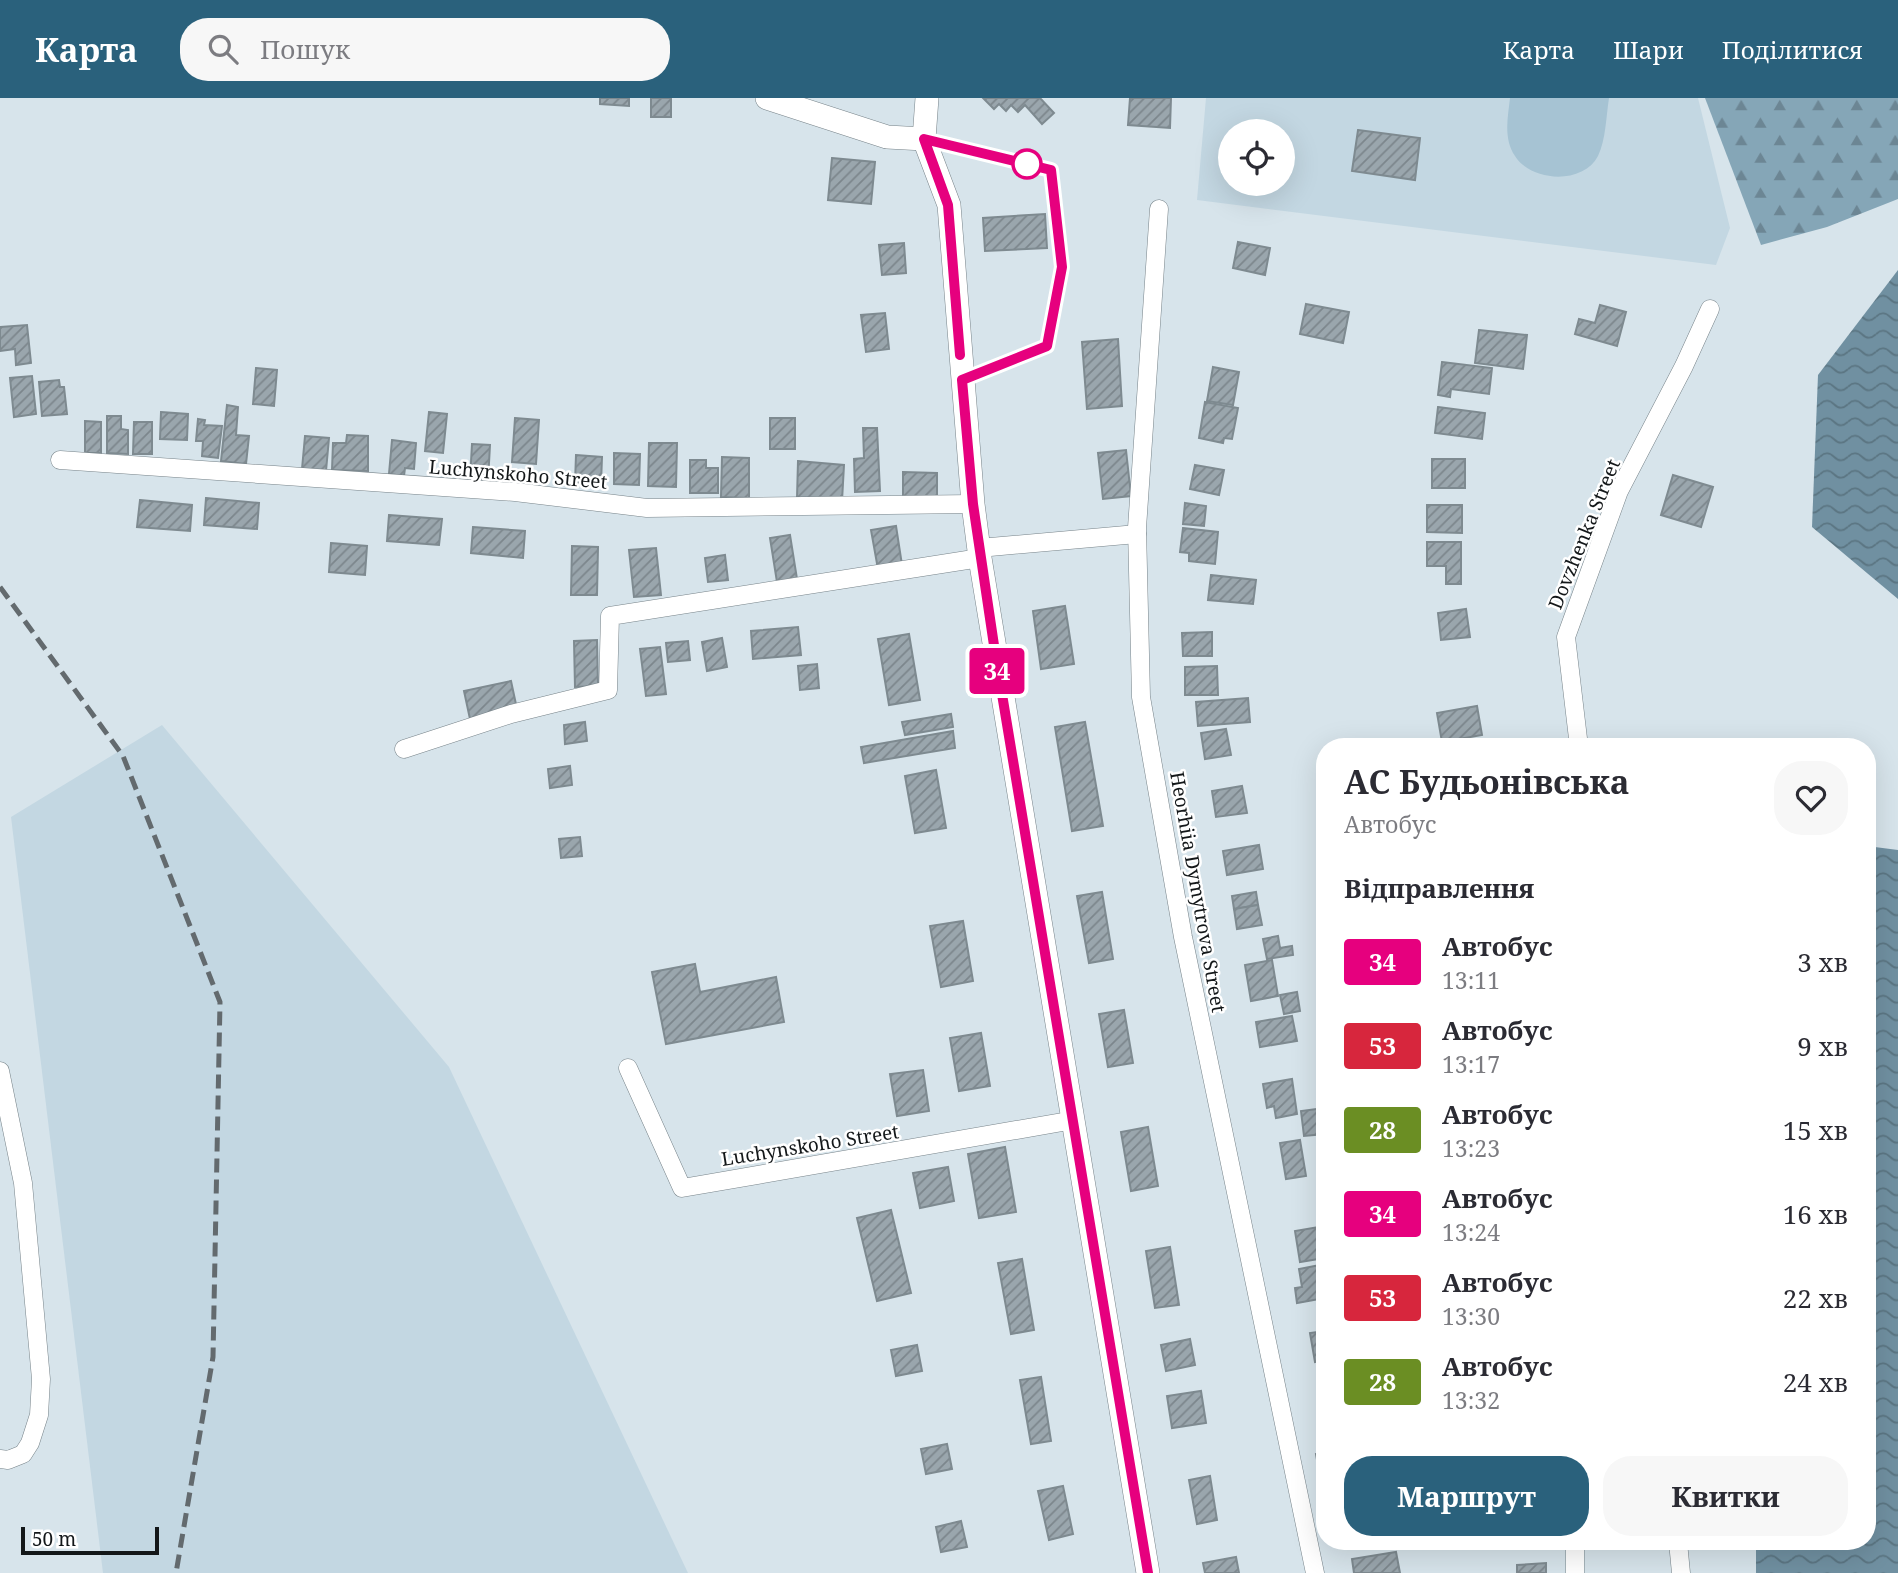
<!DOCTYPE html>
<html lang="uk">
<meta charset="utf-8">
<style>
:root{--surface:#fff;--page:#f7f7f7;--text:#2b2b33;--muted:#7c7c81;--accent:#2a617c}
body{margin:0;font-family:"Noto Serif",serif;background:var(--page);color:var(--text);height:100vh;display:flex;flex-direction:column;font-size:26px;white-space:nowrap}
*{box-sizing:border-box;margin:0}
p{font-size:23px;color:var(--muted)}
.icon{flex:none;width:38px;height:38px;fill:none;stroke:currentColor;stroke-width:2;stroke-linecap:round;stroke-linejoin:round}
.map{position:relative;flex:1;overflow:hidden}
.sheet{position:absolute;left:1316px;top:640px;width:560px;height:812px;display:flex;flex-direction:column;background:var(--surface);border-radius:28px;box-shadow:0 7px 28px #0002}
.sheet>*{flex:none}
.badge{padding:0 14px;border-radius:5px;font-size:24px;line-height:46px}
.controls{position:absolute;left:1218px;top:21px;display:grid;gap:14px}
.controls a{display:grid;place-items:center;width:77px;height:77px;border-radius:50%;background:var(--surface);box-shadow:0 7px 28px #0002;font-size:35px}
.scale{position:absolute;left:21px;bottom:18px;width:138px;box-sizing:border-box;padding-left:7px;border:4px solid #131719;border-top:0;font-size:19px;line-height:24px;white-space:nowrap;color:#131719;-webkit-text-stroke:5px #fff;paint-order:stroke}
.map>.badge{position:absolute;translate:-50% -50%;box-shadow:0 0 0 4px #fff}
h2{padding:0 28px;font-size:26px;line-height:63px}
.round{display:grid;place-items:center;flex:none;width:74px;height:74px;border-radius:28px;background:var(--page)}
.overview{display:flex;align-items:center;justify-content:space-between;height:119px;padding:0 28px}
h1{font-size:33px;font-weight:700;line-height:52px}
.action{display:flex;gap:14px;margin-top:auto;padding:14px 28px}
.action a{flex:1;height:80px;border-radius:28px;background:var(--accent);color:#fff;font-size:28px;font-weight:700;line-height:80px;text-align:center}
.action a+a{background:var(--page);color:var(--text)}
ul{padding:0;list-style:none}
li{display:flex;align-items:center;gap:21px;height:84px;padding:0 28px}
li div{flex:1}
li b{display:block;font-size:26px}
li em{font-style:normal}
li .badge{min-width:77px;font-weight:700;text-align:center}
header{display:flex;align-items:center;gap:42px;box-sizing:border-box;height:98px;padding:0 35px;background:var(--accent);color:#fff}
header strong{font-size:33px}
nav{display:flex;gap:38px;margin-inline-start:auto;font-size:24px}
.search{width:490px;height:63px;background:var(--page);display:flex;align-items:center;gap:18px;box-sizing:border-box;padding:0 24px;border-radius:28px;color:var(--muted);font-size:26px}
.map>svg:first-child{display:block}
</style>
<header>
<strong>Карта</strong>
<div class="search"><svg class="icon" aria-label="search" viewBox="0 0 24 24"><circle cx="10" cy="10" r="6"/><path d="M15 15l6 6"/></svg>Пошук</div>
<nav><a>Карта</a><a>Шари</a><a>Поділитися</a></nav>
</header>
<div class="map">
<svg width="1898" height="1475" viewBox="0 0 1898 1475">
<defs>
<pattern id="forest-firs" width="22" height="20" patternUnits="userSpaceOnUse" patternTransform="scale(1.75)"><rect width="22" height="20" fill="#85a6b7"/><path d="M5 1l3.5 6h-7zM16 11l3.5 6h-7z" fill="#6c8694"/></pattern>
<pattern id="water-waves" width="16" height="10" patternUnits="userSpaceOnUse" patternTransform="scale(1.75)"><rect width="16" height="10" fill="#7090a1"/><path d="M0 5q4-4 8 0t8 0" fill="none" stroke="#5b7582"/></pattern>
<pattern id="building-hatch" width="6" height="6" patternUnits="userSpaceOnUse" patternTransform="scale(1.75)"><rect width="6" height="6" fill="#9aa6ad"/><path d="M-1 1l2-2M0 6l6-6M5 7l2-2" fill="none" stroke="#7c868c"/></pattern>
</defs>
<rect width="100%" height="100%" fill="#d7e4eb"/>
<!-- built -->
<g fill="#c3d7e2" fill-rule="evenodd">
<path d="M1206,0H1698L1730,130L1716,167L1197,102ZM1230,33H1283V86H1230Z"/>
<path d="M162,627L449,969L688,1475H103L11,719Z"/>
</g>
<!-- forest -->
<path fill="url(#forest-firs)" d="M1705,0H1898V101L1827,129L1761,147Z"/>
<!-- park -->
<path fill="#a6c3d3" d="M1510,0H1609C1606,19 1606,41 1598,58C1583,87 1531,84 1515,58C1503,40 1508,19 1510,0Z"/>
<!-- water -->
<g fill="url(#water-waves)">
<path d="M1898,172V501L1812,429L1818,277Z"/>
<path d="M1867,748L1898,752V1475H1756V1444H1867Z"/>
</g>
<!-- building -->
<g fill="url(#building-hatch)" stroke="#7e8a90" stroke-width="2">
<path d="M600,0H629V8L600,6Z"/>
<rect x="651" y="0" width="20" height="19"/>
<path d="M983,0H1040L1054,15L1042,26L1025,7L1018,14L1011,7L1006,13L999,6L994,11Z"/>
<path d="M1130,0H1171L1170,30L1128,27Z"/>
<path d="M1358,32L1420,40L1415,82L1352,73Z"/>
<path d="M832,60L875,64L871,106L828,102Z"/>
<path d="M1045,116L1047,150L985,153L983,120Z"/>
<path d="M1238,144L1270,150L1265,177L1233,170Z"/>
<path d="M904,145L906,175L882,177L879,147Z"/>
<path d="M1306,206L1349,214L1343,245L1300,236Z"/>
<path d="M1600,207L1626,214L1617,248L1575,236L1579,221L1595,225Z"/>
<path d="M885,215L889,251L866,254L861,217Z"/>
<path d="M27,227L31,265L16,267L15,251L0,253V229Z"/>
<path d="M1479,232L1527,237L1523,271L1475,265Z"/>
<path d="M1118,241L1122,308L1087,311L1082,244Z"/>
<path d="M1442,264L1492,270L1489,296L1451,291L1450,299L1438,297Z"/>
<path d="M1213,269L1239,274L1233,307L1207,303Z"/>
<path d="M256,270L277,272L274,308L253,306Z"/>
<path d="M32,278L36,316L14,319L10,280Z"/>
<path d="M59,282L60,289H64L67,316L42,318L39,284Z"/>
<path d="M1205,304L1238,310L1232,341L1224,340L1223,345L1199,340Z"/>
<path d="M227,307L238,309L236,337L249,338L246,366L221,363Z"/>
<path d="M1438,309L1485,315L1482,341L1435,335Z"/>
<path d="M161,314L188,316L187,342L160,341Z"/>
<path d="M429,314L447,316L443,355L425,353Z"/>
<path d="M107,318H121V331L128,332V356L107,355Z"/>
<path d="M515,320L539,322L536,366L512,364Z"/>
<rect x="770" y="320" width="25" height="31"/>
<path d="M198,321L205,322L204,327L222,328L218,360L202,358L203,343H196Z"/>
<path d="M85,323L101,324V355H85Z"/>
<path d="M134,324H152V356H133Z"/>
<path d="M863,330H877L880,393L855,394L854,361L864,360Z"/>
<path d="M347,337L368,338V373L332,372L333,345H346Z"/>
<path d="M305,338L329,340L326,373L302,371Z"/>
<path d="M392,342L416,345L414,371L405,370L404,378L389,376Z"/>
<path d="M649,345H677L676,389L648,388Z"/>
<path d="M472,346L490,347L488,383L470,382Z"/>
<path d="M1126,352L1131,398L1103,401L1098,355Z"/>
<path d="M614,355L640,356L639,387L614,386Z"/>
<path d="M576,357L602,359L601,386L575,385Z"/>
<path d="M722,359L749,360V400L721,399Z"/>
<rect x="1432" y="361" width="33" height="29"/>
<path d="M690,362H706V370H718V395H690Z"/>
<path d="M798,363L844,367L842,403L797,400Z"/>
<path d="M1195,367L1224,372L1219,397L1190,391Z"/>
<path d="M903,374L937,375V405H903Z"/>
<path d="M1673,377L1713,389L1701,429L1661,417Z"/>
<path d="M206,400L259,405L257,431L204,427Z"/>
<path d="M140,402L192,407L190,433L137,429Z"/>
<path d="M1185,405L1206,408L1204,428L1183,426Z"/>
<path d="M1427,407H1462V435L1427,434Z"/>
<path d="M389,417L442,421L439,447L387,443Z"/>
<path d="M896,428L902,467L878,471L871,432Z"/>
<path d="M473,429L525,433L523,460L471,455Z"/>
<path d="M1183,430L1218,434L1215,466L1189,463V455L1180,454Z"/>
<path d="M790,437L797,481L777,484L770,440Z"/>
<path d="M1427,444H1461V486H1446V468H1427Z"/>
<path d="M331,445L367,448L365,477L329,474Z"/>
<path d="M572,448L598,449L597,497H571Z"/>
<path d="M656,450L661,497L634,499L629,452Z"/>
<path d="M725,457L728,482L708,484L705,460Z"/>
<path d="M1211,477L1256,482L1253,506L1208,502Z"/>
<path d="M1065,508L1074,566L1041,571L1033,513Z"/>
<path d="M1466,511L1470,539L1441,542L1438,515Z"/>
<path d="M798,529L801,557L753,561L751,533Z"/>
<path d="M1212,534V558H1183L1182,535Z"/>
<path d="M909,536L920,602L889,607L878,541Z"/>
<path d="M722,540L727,569L707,573L702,544Z"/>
<path d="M597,542L598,588L575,589L574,543Z"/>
<path d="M688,543L690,562L668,564L666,545Z"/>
<path d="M660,549L666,596L646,598L640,551Z"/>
<path d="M817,566L819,590L800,592L798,568Z"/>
<path d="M1217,568L1218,597H1185V569Z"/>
<path d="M511,583L517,611L470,621L464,593Z"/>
<path d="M1248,600L1250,624L1198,628L1196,604Z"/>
<path d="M1477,608L1482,637L1442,644L1437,615Z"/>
<path d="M951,616L953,629L905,637L902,624Z"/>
<path d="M585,624L587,643L565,646L564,627Z"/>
<path d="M1085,624L1103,728L1072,733L1055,629Z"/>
<path d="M1226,631L1231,657L1205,661L1201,635Z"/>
<path d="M953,633L955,650L864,665L861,649Z"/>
<path d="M1483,643L1484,649H1461V647Z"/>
<path d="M570,668L572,687L550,690L548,671Z"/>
<path d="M936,672L946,730L915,735L905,678Z"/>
<path d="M1242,688L1247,715L1216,719L1212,693Z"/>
<path d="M580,739L582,758L561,760L559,741Z"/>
<path d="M1259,747L1263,771L1227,777L1223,753Z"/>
<path d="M1102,794L1113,861L1089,865L1077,798Z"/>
<path d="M1256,794L1258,807L1234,811L1232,798Z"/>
<path d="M1258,807L1262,827L1237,831L1234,811Z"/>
<path d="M963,823L973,883L941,889L930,828Z"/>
<path d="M1278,838L1280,850L1292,848L1293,857L1267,861L1263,841Z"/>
<path d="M1272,862L1278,898L1251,903L1245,867Z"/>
<path d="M695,866L700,894L776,879L784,924L666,946L652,874Z"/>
<path d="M1297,894L1300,913L1284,916L1280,897Z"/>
<path d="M1124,912L1133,965L1108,969L1099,916Z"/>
<path d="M1292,918L1297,943L1260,949L1256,924Z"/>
<path d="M981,935L990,988L959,993L950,940Z"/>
<path d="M923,972L929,1013L897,1018L890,976Z"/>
<path d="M1292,981L1297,1016L1276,1020L1274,1008L1267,1010L1263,986Z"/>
<path d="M1325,1010V1036L1304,1038L1301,1013Z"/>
<path d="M1148,1029L1158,1088L1131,1093L1121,1034Z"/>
<path d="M1300,1042L1306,1078L1286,1081L1280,1045Z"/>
<path d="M1005,1049L1016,1114L979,1120L968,1056Z"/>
<path d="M948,1069L954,1103L920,1110L913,1075Z"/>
<path d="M891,1112L911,1195L877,1203L857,1120Z"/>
<path d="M1325,1128V1160L1300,1164L1295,1133Z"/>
<path d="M1170,1149L1179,1207L1155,1210L1146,1153Z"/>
<path d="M1022,1161L1034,1232L1011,1236L998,1165Z"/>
<path d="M1325,1166V1200L1297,1205L1295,1190L1302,1189L1299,1171Z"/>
<path d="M1325,1233V1262L1315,1264L1310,1235Z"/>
<path d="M1190,1241L1195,1267L1166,1273L1161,1247Z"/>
<path d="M917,1247L922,1273L896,1278L891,1252Z"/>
<path d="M1325,1271V1294L1322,1295L1318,1273Z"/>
<path d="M1041,1279L1051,1343L1031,1346L1020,1282Z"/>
<path d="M1201,1293L1206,1325L1172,1330L1167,1298Z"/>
<path d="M947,1346L952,1371L926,1376L921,1351Z"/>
<path d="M1325,1354V1391H1322L1316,1356Z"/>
<path d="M1210,1378L1217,1422L1197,1426L1189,1382Z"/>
<path d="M1063,1388L1073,1436L1049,1442L1038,1393Z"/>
<path d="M961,1423L967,1449L941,1454L936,1429Z"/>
<path d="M1396,1454L1400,1475H1354L1352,1461Z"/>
<path d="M1236,1459L1239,1475H1205L1203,1465Z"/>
<path d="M1546,1465V1475H1517V1467Z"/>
</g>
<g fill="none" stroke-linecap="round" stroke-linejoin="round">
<defs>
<g id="minor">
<path d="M1159,111L1137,430L1141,599L1183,839L1315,1475"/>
<path d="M60,362L515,394L647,410L973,406"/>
<path d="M979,450L1137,436"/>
<path d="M1579,649L1566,539L1619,393L1684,268L1710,211"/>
<path d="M404,651L511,616L608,592L610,518L980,460"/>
<path d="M628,970L682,1090L1074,1022"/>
<path d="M0,973L23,1085L41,1281L39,1317L30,1345L23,1356L8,1362L0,1361"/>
<path d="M1678,1444L1681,1475"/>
<path d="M1575,1475V1444"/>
</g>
<g id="tertiary">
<path d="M767,0L887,39L924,41"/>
<path d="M927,0L924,41L949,107L973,406L980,460L1148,1475"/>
</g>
</defs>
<!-- minor casing -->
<use href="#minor" stroke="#778389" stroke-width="19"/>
<!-- tertiary casing -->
<use href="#tertiary" stroke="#778389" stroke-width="24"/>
<!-- minor -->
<use href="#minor" stroke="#fff" stroke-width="18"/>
<!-- tertiary -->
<use href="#tertiary" stroke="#fff" stroke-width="23"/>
<!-- rail -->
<path stroke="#636a6e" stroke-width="5" stroke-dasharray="14 7" stroke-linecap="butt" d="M0,489L123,658L220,904L213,1259L176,1475"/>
</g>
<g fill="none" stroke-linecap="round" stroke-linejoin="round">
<defs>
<path id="line" d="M960,257L948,107L924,41L1051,72L1062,169L1047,248L962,282L973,406L995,554L1148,1475"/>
</defs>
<!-- line casing -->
<use href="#line" stroke="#fff" stroke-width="16"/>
<!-- line -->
<use href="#line" stroke="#e6007e" stroke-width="10"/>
</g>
<!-- markers -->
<circle fill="#fff" stroke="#e6007e" stroke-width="3.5" cx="1027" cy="66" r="14"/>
<g text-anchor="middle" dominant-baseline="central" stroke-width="5" stroke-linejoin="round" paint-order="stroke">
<!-- street labels -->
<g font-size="19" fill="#131719" stroke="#fff">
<text transform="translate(518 376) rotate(5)">Luchynskoho Street</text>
<text transform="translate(1584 436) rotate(-68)">Dovzhenka Street</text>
<text transform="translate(1198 794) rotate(80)">Heorhiia Dymytrova Street</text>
<text transform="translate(810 1047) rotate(-9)">Luchynskoho Street</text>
</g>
</g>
</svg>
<div class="controls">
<a><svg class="icon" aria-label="locate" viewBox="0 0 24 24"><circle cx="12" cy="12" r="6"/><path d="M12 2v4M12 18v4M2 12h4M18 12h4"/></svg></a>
</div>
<div class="scale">50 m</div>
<b class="badge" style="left:997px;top:573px;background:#e6007e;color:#fff">34</b>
<section class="sheet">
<div class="overview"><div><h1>АС Будьонівська</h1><p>Автобус</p></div><a class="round"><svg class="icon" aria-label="heart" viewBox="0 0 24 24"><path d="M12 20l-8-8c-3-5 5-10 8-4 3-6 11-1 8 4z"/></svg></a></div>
<h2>Відправлення</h2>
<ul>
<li><span class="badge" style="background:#e6007e;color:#fff">34</span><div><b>Автобус</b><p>13:11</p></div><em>3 хв</em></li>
<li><span class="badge" style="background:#d7263d;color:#fff">53</span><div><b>Автобус</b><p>13:17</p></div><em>9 хв</em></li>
<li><span class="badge" style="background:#6b8e23;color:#fff">28</span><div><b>Автобус</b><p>13:23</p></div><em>15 хв</em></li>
<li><span class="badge" style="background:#e6007e;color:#fff">34</span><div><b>Автобус</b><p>13:24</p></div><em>16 хв</em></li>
<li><span class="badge" style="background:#d7263d;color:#fff">53</span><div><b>Автобус</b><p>13:30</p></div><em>22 хв</em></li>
<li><span class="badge" style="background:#6b8e23;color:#fff">28</span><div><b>Автобус</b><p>13:32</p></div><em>24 хв</em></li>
</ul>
<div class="action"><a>Маршрут</a><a>Квитки</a></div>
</section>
</div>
